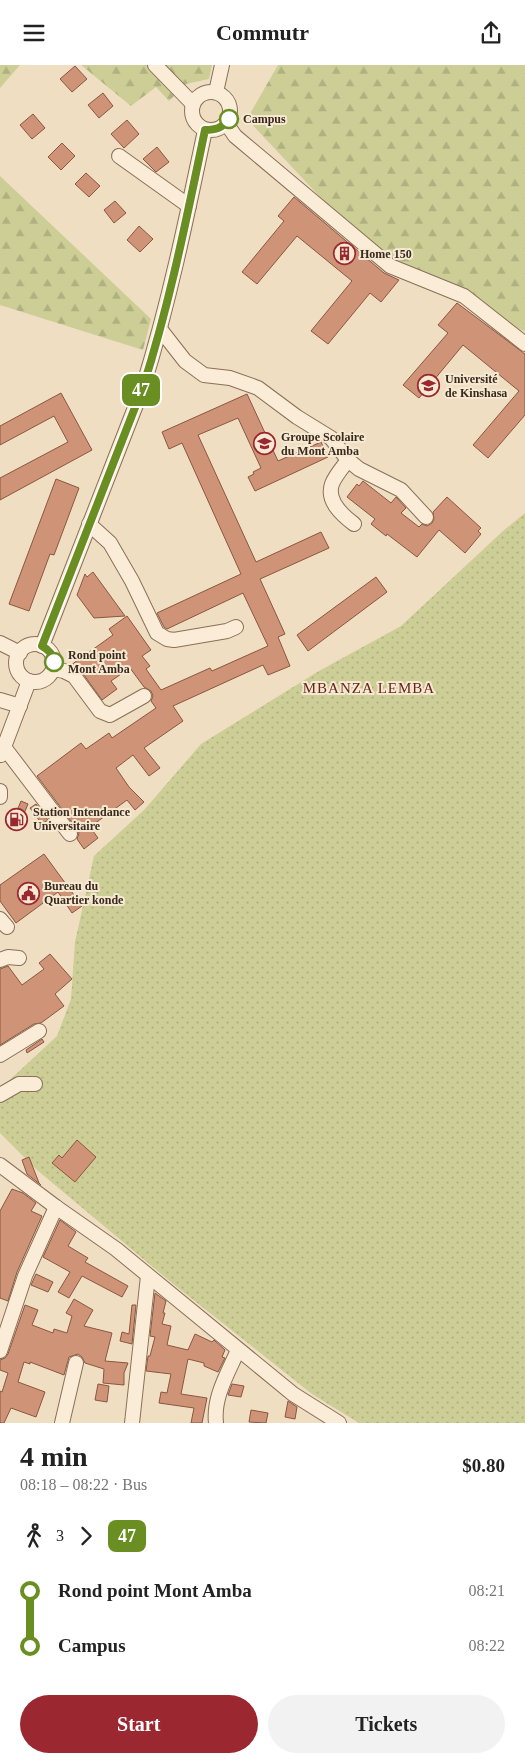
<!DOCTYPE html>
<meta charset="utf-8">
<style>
:root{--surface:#fff;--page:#f2f2f2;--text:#222;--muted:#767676;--accent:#9b2731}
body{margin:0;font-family:"Times New Roman",serif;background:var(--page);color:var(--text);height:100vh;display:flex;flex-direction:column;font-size:19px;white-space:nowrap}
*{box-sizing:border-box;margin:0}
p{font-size:16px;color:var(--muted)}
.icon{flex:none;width:28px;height:28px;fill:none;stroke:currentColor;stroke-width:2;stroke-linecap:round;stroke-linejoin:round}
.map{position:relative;height:1358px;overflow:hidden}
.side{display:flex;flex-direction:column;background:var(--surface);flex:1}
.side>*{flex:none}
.badge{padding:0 10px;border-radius:8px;font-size:18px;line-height:32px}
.map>.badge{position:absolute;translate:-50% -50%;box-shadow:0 0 0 2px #fff}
.legs{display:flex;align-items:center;gap:8px;height:55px;padding:0 20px;font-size:16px}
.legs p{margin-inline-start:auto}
.head{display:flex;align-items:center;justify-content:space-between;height:85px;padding:0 20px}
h1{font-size:28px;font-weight:600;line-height:38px}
.primary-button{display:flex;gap:10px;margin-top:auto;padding:10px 20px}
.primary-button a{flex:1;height:58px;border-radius:30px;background:var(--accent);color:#fff;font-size:20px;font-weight:600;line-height:58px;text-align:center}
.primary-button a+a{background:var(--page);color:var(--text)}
ul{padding:0 20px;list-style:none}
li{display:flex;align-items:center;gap:18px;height:55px;font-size:19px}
li i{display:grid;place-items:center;width:8px;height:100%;margin:0 6px;background:currentColor}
li i::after{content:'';width:12px;height:12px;margin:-6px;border:4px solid;border-radius:50%;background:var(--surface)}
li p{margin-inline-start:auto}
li:first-child i{background:linear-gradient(#0000 50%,currentColor 0)}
li:last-child i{background:linear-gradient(currentColor 50%,#0000 0)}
header{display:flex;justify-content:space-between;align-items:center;height:65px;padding:0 20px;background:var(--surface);font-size:22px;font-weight:600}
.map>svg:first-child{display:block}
</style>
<header><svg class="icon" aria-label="menu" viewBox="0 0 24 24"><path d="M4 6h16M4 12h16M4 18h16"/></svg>Commutr<svg class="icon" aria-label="share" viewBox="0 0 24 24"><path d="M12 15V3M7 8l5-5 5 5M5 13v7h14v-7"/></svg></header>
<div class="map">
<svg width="525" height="1358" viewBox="0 0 525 1358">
<defs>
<pattern id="green-dots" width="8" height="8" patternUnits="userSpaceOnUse" patternTransform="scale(1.25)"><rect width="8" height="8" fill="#ccce96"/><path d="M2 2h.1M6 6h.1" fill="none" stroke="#b0b181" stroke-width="1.8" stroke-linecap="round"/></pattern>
<pattern id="forest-firs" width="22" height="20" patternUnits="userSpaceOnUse" patternTransform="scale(1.25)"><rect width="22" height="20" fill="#ccce96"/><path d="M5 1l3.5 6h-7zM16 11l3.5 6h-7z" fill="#b0b181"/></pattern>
</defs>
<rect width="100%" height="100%" fill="#efdec2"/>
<!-- green -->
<path fill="url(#green-dots)" d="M525,448V1358H359L312,1329L172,1218L37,1105L0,1068V1024L57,971L71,934L75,877L94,791L145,744L201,679L319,606L401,561L503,466Z"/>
<!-- forest -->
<g fill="url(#forest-firs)">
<path d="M0,0H20L0,23Z"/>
<path d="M81,0H212L209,14L186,19L169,36L156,22L131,41Z"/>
<path d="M278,0H525V266L521,265L364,179L247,54Z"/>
<path d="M0,111L151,254L143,285L0,240Z"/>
</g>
<!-- building -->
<g fill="#cf9477" stroke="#8a563e">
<path d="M75,1L87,14L72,27L60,14Z"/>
<path d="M103,28L113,41L99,53L88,40Z"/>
<path d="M33,49L45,63L32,74L20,60Z"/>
<path d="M127,55L139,69L124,83L111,69Z"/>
<path d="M62,78L75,91L61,105L48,92Z"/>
<path d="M157,82L169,97L156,107L143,94Z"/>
<path d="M86,108L100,121L89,132L75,119Z"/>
<path d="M294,132L384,208L399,215L381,237L370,228L328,279L311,266L352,216L297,171L257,219L242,207L284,156L278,151Z"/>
<path d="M115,136L126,148L114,158L104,145Z"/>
<path d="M139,161L153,174L140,187L127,175Z"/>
<path d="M457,238L525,289V350L488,393L473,380L519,326L463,280L419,333L403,320L448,268L438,260Z"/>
<path d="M61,328L92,385L0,435V413L68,377L54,351L0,380V361Z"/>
<path d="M247,329L278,396L321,377L328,392L255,426L248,412L254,409L253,407L261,403L238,353L198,370L256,497L321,467L329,483L260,514L285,569L278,572L290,601L268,610L263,600L173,641L183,656L144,683L160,703L149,711L133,690L116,703L129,722L144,737L135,745L127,735L90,762L98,773L84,784L77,774L79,768L77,764L37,711L81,678L86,684L109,668L112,673L156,643L151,636L153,631L151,626L144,622L130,603L111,616L117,624L102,635L81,606L71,600L113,570L109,564L127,551L151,585L142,591L150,601L146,604L161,625L210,603L212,606L268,581L243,528L167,564L164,562L157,548L241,509L182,378L169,384L162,367Z"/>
<path d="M56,414L79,423L54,490L50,489L29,546L9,539Z"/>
<path d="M363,416L391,438L396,432L406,443L401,448L419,462L422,459L427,461L432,458L434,454L433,447L447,432L481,463L478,466L481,469L465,488L439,465L417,492L387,469L386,471L371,459L375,454L347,432L357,419L359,421Z"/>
<path d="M93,507L125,551L94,553L77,530L85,509L87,512Z"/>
<path d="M376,512L387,527L308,586L297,570Z"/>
<path d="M21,736L28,739L18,763L11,760Z"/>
<path d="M36,739L48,755L42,759L30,743Z"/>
<path d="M44,789L82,841L72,848L58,827L16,858L0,836V820Z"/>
<path d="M50,889L72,914L55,929L64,941L41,958L34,959L0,980V904L8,901L22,920L44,904L39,898Z"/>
<path d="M42,974L44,977L27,988L26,985Z"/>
<path d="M77,1075L96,1092L75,1117L52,1098L59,1090L62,1093Z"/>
<path d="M29,1092L39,1118L41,1120L27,1109L22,1095Z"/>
<path d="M12,1124L23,1128L36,1138L31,1146L42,1151L17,1207L8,1236L0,1233V1146Z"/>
<path d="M60,1155L76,1167L68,1181L88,1193L85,1197L128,1221L122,1232L82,1211L69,1233L58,1227L70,1207L43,1192Z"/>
<path d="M36,1209L53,1217L48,1227L31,1220Z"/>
<path d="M155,1228L166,1236L163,1248H165L162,1259L171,1261L167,1280L188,1285L195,1269L212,1277L214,1275L225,1285L222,1292L225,1293L218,1307L204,1301V1298L188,1294L181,1329L207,1333L202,1358H191L194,1343L159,1338L161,1327L167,1328L171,1309L146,1306L148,1291H150L155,1272L150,1271Z"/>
<path d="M74,1234L93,1245L84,1261L112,1268L105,1296L128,1298L124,1308V1320L103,1318L104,1304L85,1298L82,1292L78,1289L69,1292L64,1310L30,1297V1299L24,1297L18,1317L45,1327L36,1352L11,1343L4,1358H0V1326L2,1327L8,1308L0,1305V1295L5,1293L8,1289L25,1240L38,1245L32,1260L53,1268L54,1264L67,1268L72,1251L66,1248Z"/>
<path d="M132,1240H136L132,1279L120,1276L122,1267L129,1269Z"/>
<path d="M98,1319L109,1321L107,1337L95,1335Z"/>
<path d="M232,1319L244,1321L241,1332L228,1330Z"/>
<path d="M288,1336L297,1342L295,1354L285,1352Z"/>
<path d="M251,1345L268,1348L266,1358L249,1357Z"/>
</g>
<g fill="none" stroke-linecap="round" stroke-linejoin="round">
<defs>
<g id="minor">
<path d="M155,0L193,39"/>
<circle cx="211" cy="46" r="19"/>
<path d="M216,27L222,0"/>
<path d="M226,58L235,71L390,201L464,231L525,279"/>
<path d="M119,91L189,141"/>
<path d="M160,264L185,296L204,310L230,313L258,323L297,352L331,373L348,395L359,404L401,425L426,452"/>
<path d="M348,395C343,402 335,411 332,419C326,436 342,450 354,459"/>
<path d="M89,459L110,478L132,516L157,568L167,574L174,575L227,566L236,562"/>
<path d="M0,578L20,588"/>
<circle cx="35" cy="598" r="19"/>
<path d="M42,581L143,322C169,238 187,151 205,65"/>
<path d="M53,604L64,606L74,611L100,646L110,650L144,631"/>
<path d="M0,635L20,641"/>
<path d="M4,682L70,769"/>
<path d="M1,690L29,616"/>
<path d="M0,726V732"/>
<path d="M0,854L7,862"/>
<path d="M0,895L8,892L19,893"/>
<path d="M0,990L39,966"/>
<path d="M0,1030L19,1019H35"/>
<path d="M0,1100L56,1142L116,1184L293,1329L339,1358"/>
<path d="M0,1286L25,1211L56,1142"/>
<path d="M62,1358L76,1298"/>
<path d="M132,1358L148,1211"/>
<path d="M216,1358C213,1332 228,1308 238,1285"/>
</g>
</defs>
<!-- minor casing -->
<use href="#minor" stroke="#8a6f59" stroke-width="16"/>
<!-- minor -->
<use href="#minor" stroke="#faecd6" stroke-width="14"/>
</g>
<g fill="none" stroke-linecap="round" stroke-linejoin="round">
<defs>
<path id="line-1" d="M54,597C53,589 49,585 42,581L143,322C170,238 187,151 205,65C216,65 222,63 229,54"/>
</defs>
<!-- line-1 casing -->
<use href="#line-1" stroke="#fff" stroke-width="11"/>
<!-- line-1 -->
<use href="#line-1" stroke="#6b8e23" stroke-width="8"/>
</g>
<!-- icons -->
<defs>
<symbol id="building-ring" viewBox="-11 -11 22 22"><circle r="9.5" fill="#f6e9d2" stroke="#9b2731" stroke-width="1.5"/><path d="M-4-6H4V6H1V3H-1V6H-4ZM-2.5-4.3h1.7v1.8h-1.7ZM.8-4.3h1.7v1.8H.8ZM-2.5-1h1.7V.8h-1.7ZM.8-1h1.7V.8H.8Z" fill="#9b2731"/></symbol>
<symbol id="university-ring" viewBox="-11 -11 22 22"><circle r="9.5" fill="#f6e9d2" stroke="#9b2731" stroke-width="1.5"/><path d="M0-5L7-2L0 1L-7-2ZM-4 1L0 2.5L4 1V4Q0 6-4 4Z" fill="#9b2731"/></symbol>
<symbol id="school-ring" viewBox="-11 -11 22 22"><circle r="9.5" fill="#f6e9d2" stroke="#9b2731" stroke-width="1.5"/><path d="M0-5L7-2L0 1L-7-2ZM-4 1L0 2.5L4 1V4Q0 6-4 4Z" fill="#9b2731"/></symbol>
<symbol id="fuel-ring" viewBox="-11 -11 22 22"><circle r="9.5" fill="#f6e9d2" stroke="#9b2731" stroke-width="1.5"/><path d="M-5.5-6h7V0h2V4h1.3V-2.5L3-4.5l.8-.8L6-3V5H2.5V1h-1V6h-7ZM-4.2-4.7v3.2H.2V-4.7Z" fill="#9b2731"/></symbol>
<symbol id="civic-ring" viewBox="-11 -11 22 22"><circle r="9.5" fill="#f6e9d2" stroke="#9b2731" stroke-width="1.5"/><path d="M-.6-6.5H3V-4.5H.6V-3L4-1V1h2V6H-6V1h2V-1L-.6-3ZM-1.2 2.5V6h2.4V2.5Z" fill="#9b2731"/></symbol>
</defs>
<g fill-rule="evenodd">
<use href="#building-ring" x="332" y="176" width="25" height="25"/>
<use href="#university-ring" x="416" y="308" width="25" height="25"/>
<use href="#school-ring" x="252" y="366" width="25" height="25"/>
<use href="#fuel-ring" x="4" y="742" width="25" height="25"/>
<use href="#civic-ring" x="16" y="816" width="25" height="25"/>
</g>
<!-- markers -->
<g fill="#fff" stroke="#6b8e23" stroke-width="2.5">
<circle cx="229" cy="54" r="9"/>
<circle cx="54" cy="597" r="9"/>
</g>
<g text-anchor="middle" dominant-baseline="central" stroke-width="4" stroke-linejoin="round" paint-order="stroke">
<!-- stop labels -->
<g font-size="12" font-weight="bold" fill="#39291d" stroke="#f6e9d2" text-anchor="start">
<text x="243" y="54">Campus</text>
<text x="68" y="590">Rond point<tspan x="68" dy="14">Mont Amba</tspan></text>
</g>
<!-- poi labels -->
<g font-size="12" font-weight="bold" fill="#39291d" stroke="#f6e9d2" text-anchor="start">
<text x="360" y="189">Home 150</text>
<text x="445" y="314">Université<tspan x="445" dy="14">de Kinshasa</tspan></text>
<text x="281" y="372">Groupe Scolaire<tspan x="281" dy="14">du Mont Amba</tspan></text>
<text x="33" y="747">Station Intendance<tspan x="33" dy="14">Universitaire</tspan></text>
<text x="44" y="821">Bureau du<tspan x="44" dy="14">Quartier konde</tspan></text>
</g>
<!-- quarter labels -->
<g font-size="15" letter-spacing="1" fill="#67251b" stroke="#f6e9d2">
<text x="369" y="623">MBANZA LEMBA</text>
</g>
</g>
</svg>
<b class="badge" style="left:141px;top:325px;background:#6b8e23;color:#fff">47</b>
</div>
<section class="side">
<div class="head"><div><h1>4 min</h1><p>08:18 – 08:22 · Bus</p></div><b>$0.80</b></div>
<div class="legs"><svg class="icon" aria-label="walk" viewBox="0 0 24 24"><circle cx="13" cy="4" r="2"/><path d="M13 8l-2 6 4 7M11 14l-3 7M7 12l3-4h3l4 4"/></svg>3<svg class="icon" aria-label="forward" viewBox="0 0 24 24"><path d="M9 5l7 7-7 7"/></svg><b class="badge" style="background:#6b8e23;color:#fff">47</b></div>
<ul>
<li><i style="color:#6b8e23"></i><b>Rond point Mont Amba</b><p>08:21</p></li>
<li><i style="color:#6b8e23"></i><b>Campus</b><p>08:22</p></li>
</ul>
<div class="primary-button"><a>Start</a><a>Tickets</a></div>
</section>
